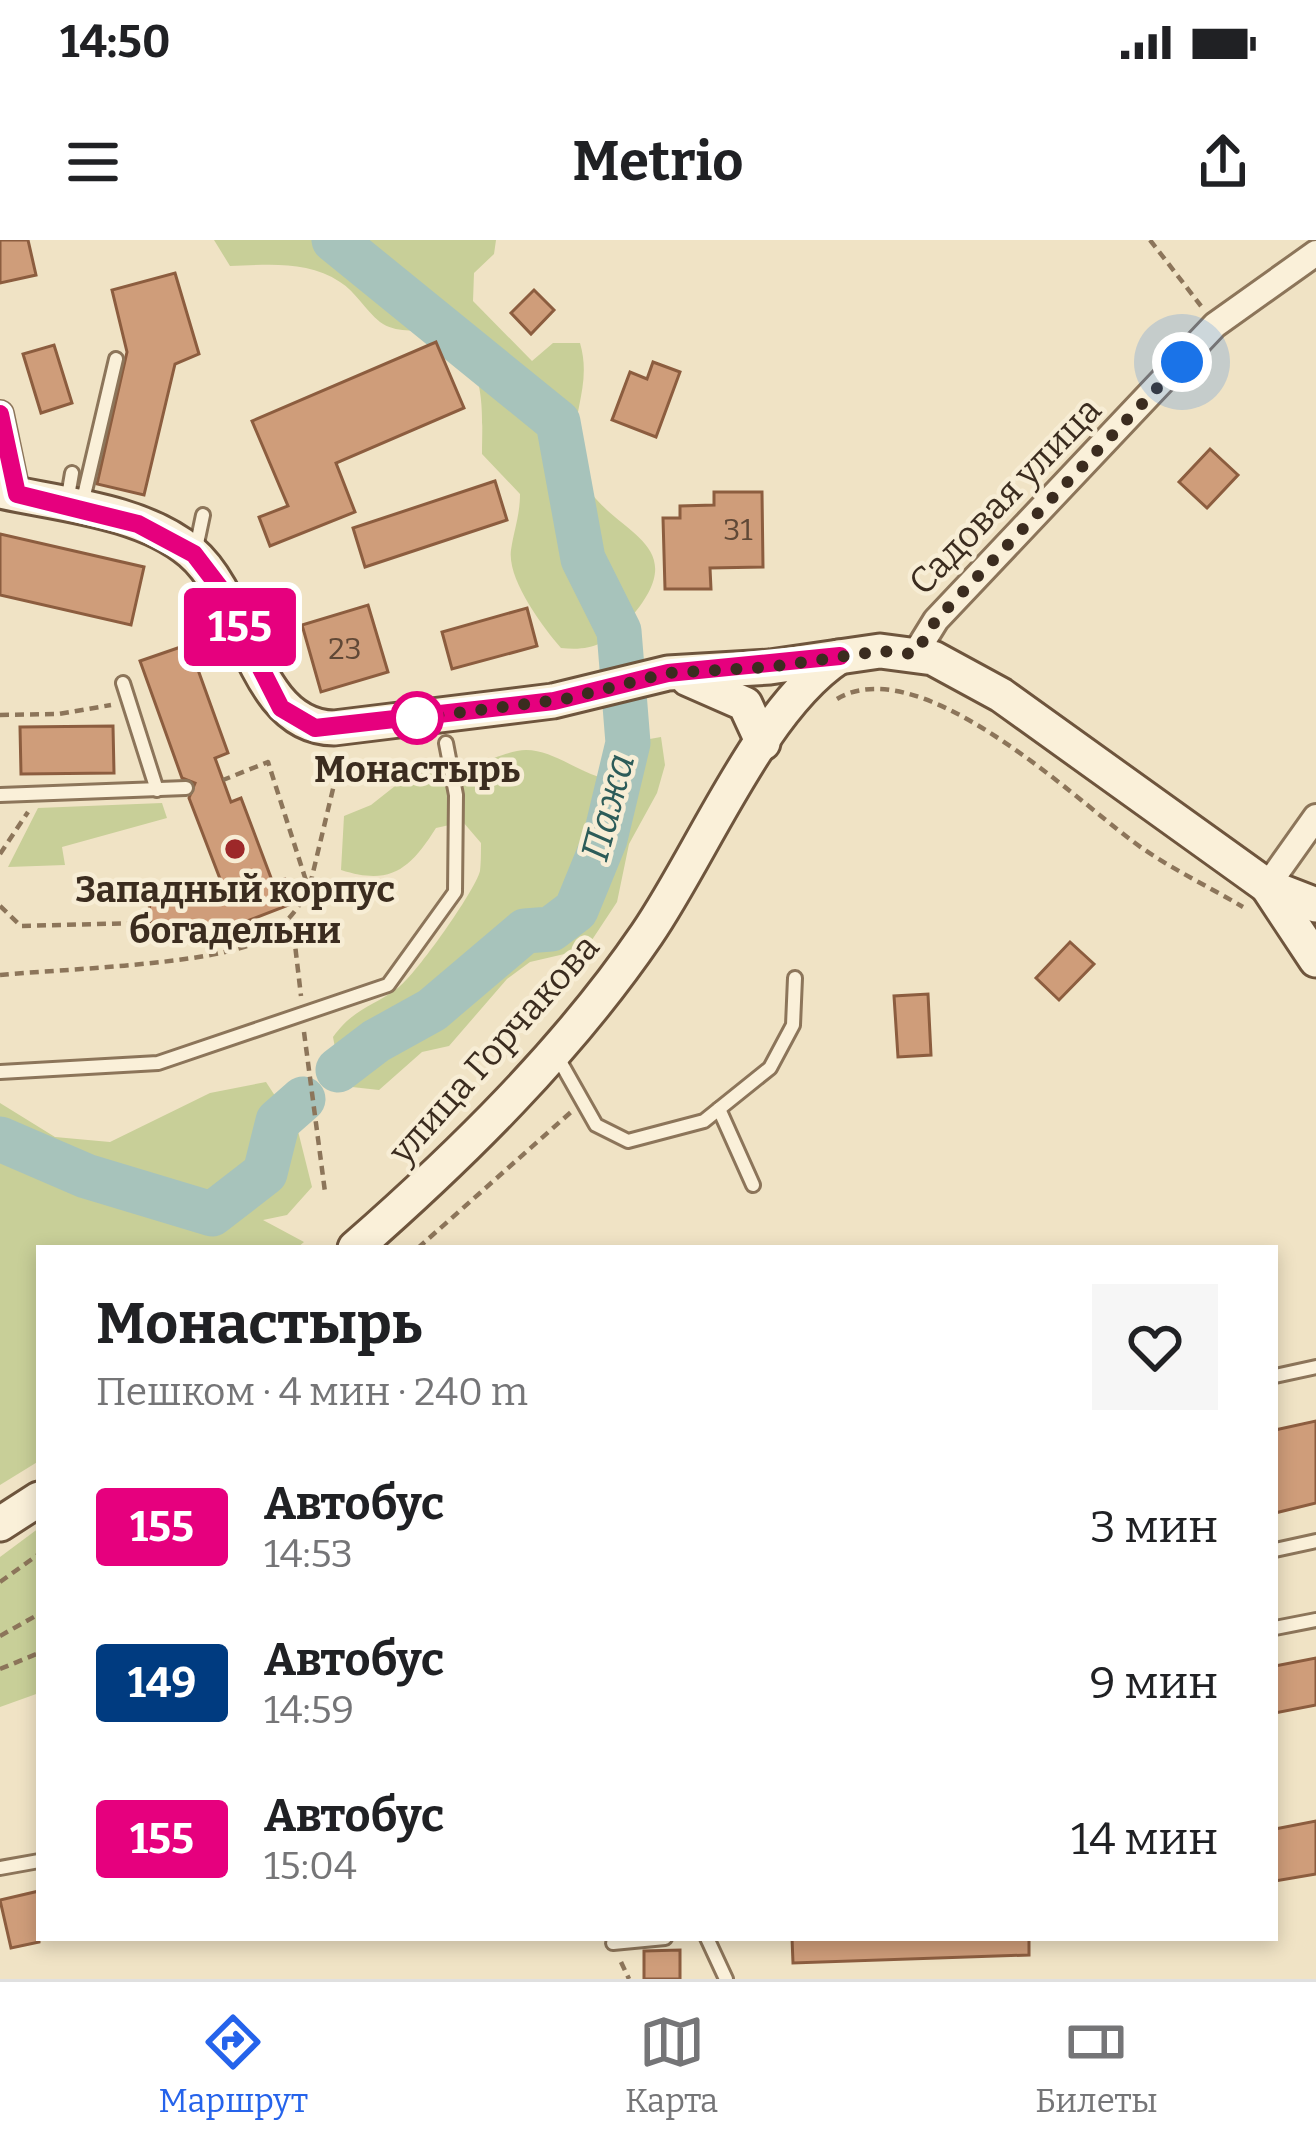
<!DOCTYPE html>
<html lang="ru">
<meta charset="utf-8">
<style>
:root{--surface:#fff;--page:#f6f6f6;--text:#202124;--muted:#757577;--line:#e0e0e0;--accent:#2563eb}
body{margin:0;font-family:Bitter,serif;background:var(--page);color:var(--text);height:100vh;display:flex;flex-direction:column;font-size:45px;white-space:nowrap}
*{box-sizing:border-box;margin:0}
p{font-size:39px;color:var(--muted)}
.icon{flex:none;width:66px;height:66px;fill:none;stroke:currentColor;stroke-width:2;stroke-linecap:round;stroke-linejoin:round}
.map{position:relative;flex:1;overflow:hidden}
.panel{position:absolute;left:36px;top:1005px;width:1242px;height:696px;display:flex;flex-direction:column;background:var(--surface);border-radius:0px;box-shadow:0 6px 18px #0003}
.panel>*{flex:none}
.badge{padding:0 24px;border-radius:9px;font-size:42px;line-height:78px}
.you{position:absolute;width:60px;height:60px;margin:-30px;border:9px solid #fff;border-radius:50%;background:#1a73e8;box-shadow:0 0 0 18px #1a73e833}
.map>.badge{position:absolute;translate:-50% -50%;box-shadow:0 0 0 6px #fff}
.round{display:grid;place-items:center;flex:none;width:126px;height:126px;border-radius:0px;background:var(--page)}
.head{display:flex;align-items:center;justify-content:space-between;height:204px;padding:0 60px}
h1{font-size:57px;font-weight:700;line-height:90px}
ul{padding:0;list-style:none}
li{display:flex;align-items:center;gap:36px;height:156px;padding:0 60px}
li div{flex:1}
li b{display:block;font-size:45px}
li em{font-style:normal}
li .badge{min-width:132px;font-weight:700;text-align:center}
.status{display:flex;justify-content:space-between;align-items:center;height:84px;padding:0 60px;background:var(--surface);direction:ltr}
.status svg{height:33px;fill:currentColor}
header{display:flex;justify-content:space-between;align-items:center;height:156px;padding:0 60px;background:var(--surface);font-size:54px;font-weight:700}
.tabs{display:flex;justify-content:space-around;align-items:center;height:168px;border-top:3px solid var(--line);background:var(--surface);font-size:33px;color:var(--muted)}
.tabs a{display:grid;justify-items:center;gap:6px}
.tabs .active{color:var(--accent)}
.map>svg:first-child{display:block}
</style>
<div class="status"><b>14:50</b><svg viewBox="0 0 49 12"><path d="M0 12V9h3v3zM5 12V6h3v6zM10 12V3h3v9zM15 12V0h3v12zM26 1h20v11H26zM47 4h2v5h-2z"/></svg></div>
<header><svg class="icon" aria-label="menu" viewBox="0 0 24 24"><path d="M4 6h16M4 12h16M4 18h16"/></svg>Metrio<svg class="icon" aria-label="share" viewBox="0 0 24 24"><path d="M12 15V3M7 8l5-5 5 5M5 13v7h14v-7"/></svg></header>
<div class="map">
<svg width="1316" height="1739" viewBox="0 0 1316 1739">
<rect width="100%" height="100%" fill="#f0e3c5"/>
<!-- green -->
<g fill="#c8cf98">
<path d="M214,0H496L494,14L474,33L473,61L532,121L553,103H580C593,147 568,178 576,220C590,296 709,292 626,383C605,405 590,411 561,408C542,386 507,339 511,310C514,290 520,275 520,254L482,214C482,171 489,110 434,94C415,88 396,94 380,82C365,70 356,52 340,42C307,20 267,25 230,26Z"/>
<path d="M661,497L665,525L657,553L629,604L617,662L586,709L530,722L507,739L449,806L422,812L379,850L352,847L338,824L333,797C355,767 373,767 399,747C416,734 475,651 480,631C481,623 481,612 481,603L463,582L436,588C410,629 391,646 341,630L344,576L371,565L414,531C471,542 471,521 517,511C545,505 573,529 599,537L644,500Z"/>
<path d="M162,563L167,578L62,607L65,625L8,627L38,568Z"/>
<path d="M266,842L298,891L312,947L287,975L263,980L304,1002L297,1008H39V1221L0,1245V863L55,897L110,902L210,853Z"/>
<path d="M39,1288V1453L0,1467V1317Z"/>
</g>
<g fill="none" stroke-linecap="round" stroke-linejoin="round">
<!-- river -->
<g stroke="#a7c3bb" stroke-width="45">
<path d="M334,0L558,182L583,319L619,391L628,503L605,599L576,670L551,689L525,691L432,770L376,801L338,830"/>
<path d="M0,899L86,936L212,974L265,933L278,881L303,859"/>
</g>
</g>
<!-- building -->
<g fill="#cf9d7a" stroke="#8c5d3f" stroke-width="3">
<path d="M0,0H28L36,35L0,43Z"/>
<path d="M175,33L199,114L175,124L144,255L97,244L127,112L112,50Z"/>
<path d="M534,50L554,70L531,94L511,73Z"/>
<path d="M436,102L464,168L336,223L355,272L270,306L259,277L288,266L252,181Z"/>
<path d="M54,105L72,163L41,173L23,114Z"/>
<path d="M653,122L680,132L656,197L612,180L630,132L647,139Z"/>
<path d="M1210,209L1238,235L1207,268L1179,242Z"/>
<path d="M495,241L507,280L365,327L353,288Z"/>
<path d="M714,252H762L763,327L710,328L711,349H665L663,278H680V266L714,265Z"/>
<path d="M0,294L144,327L131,385L0,355Z"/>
<path d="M368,365L388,432L321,452L302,385Z"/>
<path d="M527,368L537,406L452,429L442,392Z"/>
<path d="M201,400L209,422L197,427L228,513L215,518L231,562L241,558L273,643L285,639L294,663L242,683L152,694L148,653L222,644L189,558L195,543L182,538L140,421Z"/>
<path d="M113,486L114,533L21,534L20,487Z"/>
<path d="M1070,702L1094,724L1059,760L1036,738Z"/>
<path d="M928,754L931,815L898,817L894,756Z"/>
<path d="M1316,1181V1263L1275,1273V1190Z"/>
<path d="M1316,1418V1465L1275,1473V1426Z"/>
<path d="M1316,1581V1634L1275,1641V1589Z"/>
<path d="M39,1651V1702L11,1708L0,1660Z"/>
<path d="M792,1698H1029V1715L793,1723Z"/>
<path d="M680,1710V1739H644V1711Z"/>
</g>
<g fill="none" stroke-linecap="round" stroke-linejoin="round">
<defs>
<g id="lane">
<path d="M67,262L72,233"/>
<path d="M82,264L116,119"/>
<path d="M195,313L203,275"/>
<path d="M123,443L157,550"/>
<path d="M0,555L186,548"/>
<path d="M557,816L596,885L628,901L704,881L770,828L793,785L795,738"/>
<path d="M0,832L158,823L388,745L455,652L456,555L446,503"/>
<path d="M719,869L753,945"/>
<path d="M1275,1136L1316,1127"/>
<path d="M1275,1310L1316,1301"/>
<path d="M1275,1388L1316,1380"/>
<path d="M0,1628L39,1621"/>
<path d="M707,1698L726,1739"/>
<path d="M613,1703L665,1698"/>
</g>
<g id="street">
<path d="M0,174L17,255"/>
<path d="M915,414L936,380L1215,85L1316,13"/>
<path d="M1267,646L1316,577"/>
</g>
<g id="secondary">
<path d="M0,251C60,264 143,271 191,312C247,359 252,487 334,488L553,461L668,433L770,427L880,411L933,418L1001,455L1267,646L1316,665"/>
<path d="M688,439L745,464L763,503"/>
<path d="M1267,646L1316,720"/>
<path d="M355,1008C461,915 568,810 647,694C702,614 760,469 839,417"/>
<path d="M0,1284L39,1259"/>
</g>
</defs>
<!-- lane casing -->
<use href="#lane" stroke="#8c755a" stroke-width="18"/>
<!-- street casing -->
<use href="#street" stroke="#8c755a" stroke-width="30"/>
<!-- secondary casing -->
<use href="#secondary" stroke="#6e553d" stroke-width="39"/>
<!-- path -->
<g stroke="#8c755a" stroke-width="4.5" stroke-dasharray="9 6" stroke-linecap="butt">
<path d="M1150,0L1201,66"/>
<path d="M837,459C918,410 1069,553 1131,600C1165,626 1206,645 1243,667"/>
<path d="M0,475L59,474L111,465"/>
<path d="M0,614L28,572"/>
<path d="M310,645L338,528"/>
<path d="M0,666L21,686L139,683"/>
<path d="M292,679L301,756"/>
<path d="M0,735C61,729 208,725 257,702C282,690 295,673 309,650L268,522L223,540"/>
<path d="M304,792L325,952"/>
<path d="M418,1008L571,872"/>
<path d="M0,1342L39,1314"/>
<path d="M0,1396L39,1374"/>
<path d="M0,1429L39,1413"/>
<path d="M621,1722L629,1739"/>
</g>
<!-- lane -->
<use href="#lane" stroke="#faf0d9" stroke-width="12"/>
<!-- street -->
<use href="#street" stroke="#faf0d9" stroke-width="24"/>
<!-- secondary -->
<use href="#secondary" stroke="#faf0d9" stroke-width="33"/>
</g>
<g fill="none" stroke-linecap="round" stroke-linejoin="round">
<defs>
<path id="line" d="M0,174L17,254L138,284L194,314L220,348L281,468L315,488L554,461L668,433L840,416"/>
</defs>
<!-- line casing -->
<use href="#line" stroke="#fff" stroke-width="27"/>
<!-- line -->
<use href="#line" stroke="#e6007e" stroke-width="18"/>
<!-- walk -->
<path stroke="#3b2c1f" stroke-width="12" stroke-dasharray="0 21.6" d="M417,478L565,459L668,433L770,427L880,411L915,414L936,380L1182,122"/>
</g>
<!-- markers -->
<circle fill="#fff" stroke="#e6007e" stroke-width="6" cx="417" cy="478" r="24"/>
<circle fill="#9d2829" stroke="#f7edd5" stroke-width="4.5" cx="235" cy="609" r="12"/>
<g text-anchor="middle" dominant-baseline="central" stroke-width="9" stroke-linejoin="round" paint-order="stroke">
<!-- number labels -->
<g font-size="30" fill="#604836">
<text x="738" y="290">31</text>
<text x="345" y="409">23</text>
</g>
<!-- street labels -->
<g font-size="36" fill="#3b2c1f" stroke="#f7edd5">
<text transform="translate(1005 256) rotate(-46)">Садовая улица</text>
<text transform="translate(494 809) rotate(-48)">улица Горчакова</text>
</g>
<!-- stop labels -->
<g font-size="36" font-weight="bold" fill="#3b2c1f" stroke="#f7edd5">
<text x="417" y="530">Монастырь</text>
</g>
<!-- poi labels -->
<g font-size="36" font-weight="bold" fill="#3b2c1f" stroke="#f7edd5">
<text x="235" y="650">Западный корпус<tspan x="235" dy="41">богадельни</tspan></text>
</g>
<!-- water labels -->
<g font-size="39" font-style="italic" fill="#2d5c59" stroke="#f7edd5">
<text transform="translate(608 567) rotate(-75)">Пажа</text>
</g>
</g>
</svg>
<div class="you" style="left:1182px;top:122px"></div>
<b class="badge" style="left:240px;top:387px;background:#e6007e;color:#fff">155</b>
<section class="panel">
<div class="head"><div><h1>Монастырь</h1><p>Пешком · 4 мин · 240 m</p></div><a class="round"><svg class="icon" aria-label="heart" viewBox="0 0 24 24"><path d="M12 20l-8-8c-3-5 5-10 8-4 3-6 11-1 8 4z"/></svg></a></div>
<ul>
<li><span class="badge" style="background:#e6007e;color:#fff">155</span><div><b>Автобус</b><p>14:53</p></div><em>3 мин</em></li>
<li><span class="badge" style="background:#003b80;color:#fff">149</span><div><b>Автобус</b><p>14:59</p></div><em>9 мин</em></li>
<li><span class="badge" style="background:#e6007e;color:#fff">155</span><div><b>Автобус</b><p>15:04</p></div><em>14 мин</em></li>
</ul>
</section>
</div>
<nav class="tabs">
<a class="active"><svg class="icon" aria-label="directions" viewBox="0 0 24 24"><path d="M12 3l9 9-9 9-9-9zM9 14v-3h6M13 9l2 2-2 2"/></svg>Маршрут</a>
<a><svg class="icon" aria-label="map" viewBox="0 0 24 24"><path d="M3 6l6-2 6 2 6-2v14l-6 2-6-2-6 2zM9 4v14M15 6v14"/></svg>Карта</a>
<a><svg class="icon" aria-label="tickets" viewBox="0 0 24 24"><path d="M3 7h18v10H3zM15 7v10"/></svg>Билеты</a>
</nav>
